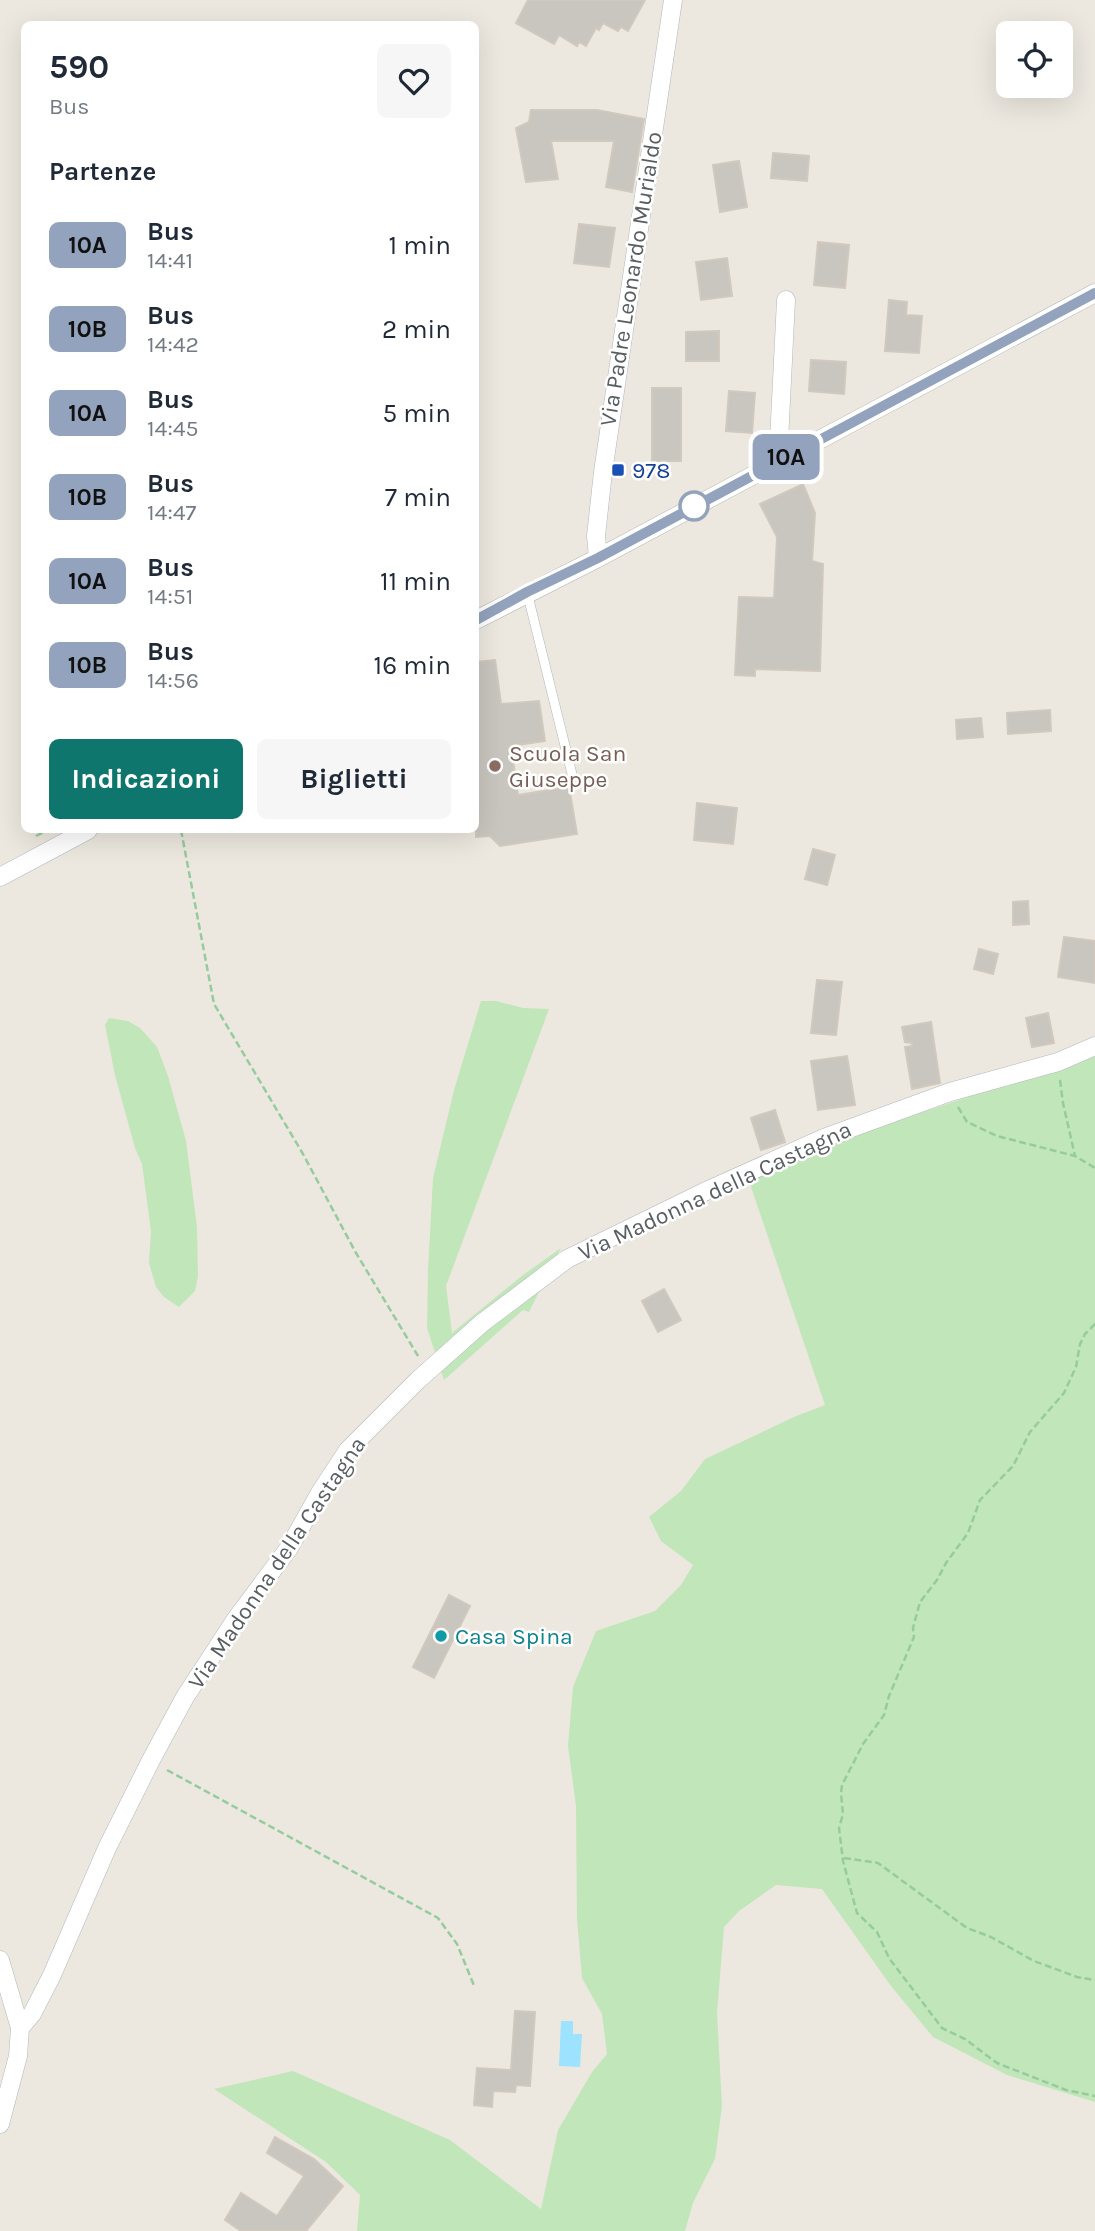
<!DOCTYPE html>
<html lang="it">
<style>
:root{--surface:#fff;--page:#f6f6f7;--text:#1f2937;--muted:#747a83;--accent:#0f766e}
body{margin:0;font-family:Karla,sans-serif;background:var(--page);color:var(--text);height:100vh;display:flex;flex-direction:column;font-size:26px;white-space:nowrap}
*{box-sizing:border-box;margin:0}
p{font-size:23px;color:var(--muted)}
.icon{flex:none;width:38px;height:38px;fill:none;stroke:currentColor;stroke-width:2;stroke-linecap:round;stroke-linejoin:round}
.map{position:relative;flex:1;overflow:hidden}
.panel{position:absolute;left:21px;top:21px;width:458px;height:812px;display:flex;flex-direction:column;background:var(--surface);border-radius:10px;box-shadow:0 7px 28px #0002}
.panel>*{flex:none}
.badge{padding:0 14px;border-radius:10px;font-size:24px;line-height:46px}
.tools{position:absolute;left:996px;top:21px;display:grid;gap:14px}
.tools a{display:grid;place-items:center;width:77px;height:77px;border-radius:10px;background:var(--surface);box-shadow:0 7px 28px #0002;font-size:35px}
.map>.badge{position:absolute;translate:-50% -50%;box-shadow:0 0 0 4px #fff}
h2{padding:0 28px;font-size:26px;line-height:63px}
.round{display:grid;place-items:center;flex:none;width:74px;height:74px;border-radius:10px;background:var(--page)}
.headline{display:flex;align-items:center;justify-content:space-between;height:119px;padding:0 28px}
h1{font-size:33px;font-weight:700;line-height:52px}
.button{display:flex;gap:14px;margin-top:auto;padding:14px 28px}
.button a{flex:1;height:80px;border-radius:10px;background:var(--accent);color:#fff;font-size:28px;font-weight:700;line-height:80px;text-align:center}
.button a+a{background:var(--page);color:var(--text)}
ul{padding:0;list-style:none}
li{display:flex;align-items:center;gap:21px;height:84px;padding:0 28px}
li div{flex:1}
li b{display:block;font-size:26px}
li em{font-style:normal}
li .badge{min-width:77px;font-weight:700;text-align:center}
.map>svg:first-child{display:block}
</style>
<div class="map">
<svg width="1095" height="2231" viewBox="0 0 1095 2231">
<rect width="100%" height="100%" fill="#ece8df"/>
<!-- green -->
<g fill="#c1e6ba">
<path d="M481,1001H496L523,1008L549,1009L446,1286L452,1333L523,1275L561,1248L529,1312L523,1310L444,1380L427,1328L428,1270L433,1178L454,1090Z"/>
<path d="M109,1018L128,1021L140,1028L157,1047L168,1076L186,1141L197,1227L198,1276L195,1291L179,1307L164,1297L156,1287L149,1263L151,1231L142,1164L135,1148L115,1075L105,1025Z"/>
<path d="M1095,1054V2102L1007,2075L933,2037L891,1986L822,1889L776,1885L739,1911L724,1927L717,2013L722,2106L715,2159L693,2203L685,2231H357L360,2195L326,2162L214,2089L293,2071L450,2140L541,2209L558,2130L592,2072L607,2054L602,2014L582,1978L577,1919L576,1806L568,1746L573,1687L596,1631L655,1611L681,1585L693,1565L661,1541L649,1517L681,1491L705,1459L794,1417L825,1405L749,1181L847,1138Z"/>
</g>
<!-- water -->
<path fill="#9de2ff" d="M561,2021H573V2034H582L580,2067L559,2066Z"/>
<!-- building -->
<g fill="#c9c5bf" stroke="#d1c8be" stroke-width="2">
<path d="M528,0H645L628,31L621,27L618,31L603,23L599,30L596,28L586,46L579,42L577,46L559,35L554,44L516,23Z"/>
<path d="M531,110H597L644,119L632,192L606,187L614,141H551L558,179L526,182L516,128L529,122Z"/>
<path d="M773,153L809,156L807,181L771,178Z"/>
<path d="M739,161L747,207L720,212L713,165Z"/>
<path d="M579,224L615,228L609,267L574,263Z"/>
<path d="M818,242L849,245L845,288L814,285Z"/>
<path d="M727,258L732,296L701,300L696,262Z"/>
<path d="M889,300L907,302L906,315L922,316L919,353L885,351Z"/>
<path d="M719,331V361H686V332Z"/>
<path d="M811,360L846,362L844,394L809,391Z"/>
<rect x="652" y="388" width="29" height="73"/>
<path d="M729,391L755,393L752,433L726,431Z"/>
<path d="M803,484L815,513L812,561L823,564L820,671L755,669V676L735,675L739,597L774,598L777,537L760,504Z"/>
<path d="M495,660L501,704L539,701L545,741L511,746L518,795L569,787L577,834L500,846L490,836L476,837V662Z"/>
<path d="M1050,710L1051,731L1008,734L1007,713Z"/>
<path d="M981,718L983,737L957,739L956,720Z"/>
<path d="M697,803L737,808L733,844L694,840Z"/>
<path d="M813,849L835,855L827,885L805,879Z"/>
<path d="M1028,901L1029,924L1013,925V902Z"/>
<path d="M1064,937L1095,941V983L1058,977Z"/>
<path d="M979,949L998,954L993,974L974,969Z"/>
<path d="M817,980L842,982L836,1035L811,1033Z"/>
<path d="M1048,1013L1054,1043L1032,1047L1026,1018Z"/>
<path d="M931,1022L940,1083L912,1089L905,1047L912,1046V1043L905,1042L902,1027Z"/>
<path d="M847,1056L855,1105L818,1110L811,1061Z"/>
<path d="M775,1110L785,1142L761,1150L751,1118Z"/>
<path d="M664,1289L681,1320L658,1332L642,1301Z"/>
<path d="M449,1595L470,1606L434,1678L413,1667Z"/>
<path d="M515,2011L535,2012L530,2086L516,2085L515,2092L493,2091L492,2107L474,2105L477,2068L511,2070Z"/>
<path d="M275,2137L314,2159L343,2186L306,2231H241L225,2220L241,2193L277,2216L304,2176L267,2153Z"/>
</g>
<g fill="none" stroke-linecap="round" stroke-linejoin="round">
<defs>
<path id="lane" d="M527,592L572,774"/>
<g id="street">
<path d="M778,461L786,300"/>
<path d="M598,558L596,536L603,472L673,0"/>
<path d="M476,620L598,558L1095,293"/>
<path d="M0,877L88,830"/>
<path d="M0,1960L20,2028L18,2056L0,2124"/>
<path d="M20,2028L32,2014L52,1975L107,1848L151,1760L185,1697L236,1619L289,1548L321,1491L348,1450L418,1380L482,1323L567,1259L704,1192L824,1138L950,1092L1058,1062L1095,1046"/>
</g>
</defs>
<!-- lane casing -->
<use href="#lane" stroke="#b3b7bb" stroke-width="10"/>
<!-- street casing -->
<use href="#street" stroke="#b3b7bb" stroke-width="19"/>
<!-- path -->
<g stroke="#96cc9d" stroke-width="2.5" stroke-dasharray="7 3.5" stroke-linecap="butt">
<path d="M181,830L214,1004L303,1154L356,1253L418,1356"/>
<path d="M36,836L48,830"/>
<path d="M1060,1080L1063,1103L1075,1156"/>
<path d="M958,1107L967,1122L997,1136L1075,1156L1095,1168"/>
<path d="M1095,1324L1085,1334L1080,1344L1076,1367L1064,1393L1030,1432L1013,1466L980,1500L968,1533L946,1563L937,1580L920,1602L913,1628L914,1637L889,1696L884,1715L863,1744L842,1785L841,1793L843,1814L839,1828L843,1861L857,1913L877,1932L889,1958L942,2028L965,2039L997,2063L1066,2090L1095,2096"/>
<path d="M167,1770L438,1918L457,1944L475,1988"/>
<path d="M844,1858L878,1863L967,1928L991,1937L1034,1961L1077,1977L1095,1980"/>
</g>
<!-- lane -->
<use href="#lane" stroke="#fff" stroke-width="9"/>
<!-- street -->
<use href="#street" stroke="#fff" stroke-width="18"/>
</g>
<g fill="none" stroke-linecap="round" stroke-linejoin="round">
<defs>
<path id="line" d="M476,620L527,592L598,558L1095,293"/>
</defs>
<!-- line casing -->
<use href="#line" stroke="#fff" stroke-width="16"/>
<!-- line -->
<use href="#line" stroke="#93a3bd" stroke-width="10"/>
</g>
<!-- markers -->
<rect fill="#1a4fb4" stroke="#fff" stroke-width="2.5" x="611" y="463" width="14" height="14" rx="3.5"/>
<circle fill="#fff" stroke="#93a3bd" stroke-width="3.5" cx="694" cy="506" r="14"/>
<circle fill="#8d6e63" stroke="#fff" stroke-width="2.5" cx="495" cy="766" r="7"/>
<circle fill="#0f9aa8" stroke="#fff" stroke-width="2.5" cx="441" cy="1636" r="7"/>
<g text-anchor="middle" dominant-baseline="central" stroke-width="5" stroke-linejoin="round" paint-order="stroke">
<!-- street labels -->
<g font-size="23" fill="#585e61" stroke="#fff">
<text transform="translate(631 279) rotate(-81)">Via Padre Leonardo Murialdo</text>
<text transform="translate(715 1191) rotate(-25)">Via Madonna della Castagna</text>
<text transform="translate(277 1563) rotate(-56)">Via Madonna della Castagna</text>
</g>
<!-- transit labels -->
<g font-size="23" fill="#164399" stroke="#fff" text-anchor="start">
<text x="632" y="470">978</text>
</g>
<!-- education labels -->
<g font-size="23" fill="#785e54" stroke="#fff" text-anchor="start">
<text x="509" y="753">Scuola San<tspan x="509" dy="26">Giuseppe</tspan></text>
</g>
<!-- culture labels -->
<g font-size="23" fill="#0d838f" stroke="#fff" text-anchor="start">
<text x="455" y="1636">Casa Spina</text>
</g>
</g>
</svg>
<div class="tools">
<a><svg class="icon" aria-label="locate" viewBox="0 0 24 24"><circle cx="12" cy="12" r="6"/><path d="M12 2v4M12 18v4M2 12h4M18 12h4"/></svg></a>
</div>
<b class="badge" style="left:786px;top:457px;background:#93a3bd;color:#111">10A</b>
<section class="panel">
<div class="headline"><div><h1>590</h1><p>Bus</p></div><a class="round"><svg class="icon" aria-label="heart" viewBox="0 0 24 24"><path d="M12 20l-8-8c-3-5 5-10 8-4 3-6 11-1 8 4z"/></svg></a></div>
<h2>Partenze</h2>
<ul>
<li><span class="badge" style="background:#93a3bd;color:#111">10A</span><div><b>Bus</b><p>14:41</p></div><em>1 min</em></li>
<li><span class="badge" style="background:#93a3bd;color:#111">10B</span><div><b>Bus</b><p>14:42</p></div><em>2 min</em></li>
<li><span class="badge" style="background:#93a3bd;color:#111">10A</span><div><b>Bus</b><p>14:45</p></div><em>5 min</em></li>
<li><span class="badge" style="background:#93a3bd;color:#111">10B</span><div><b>Bus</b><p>14:47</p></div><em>7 min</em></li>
<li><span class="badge" style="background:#93a3bd;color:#111">10A</span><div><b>Bus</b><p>14:51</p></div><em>11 min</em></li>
<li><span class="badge" style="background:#93a3bd;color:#111">10B</span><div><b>Bus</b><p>14:56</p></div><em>16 min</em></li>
</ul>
<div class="button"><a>Indicazioni</a><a>Biglietti</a></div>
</section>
</div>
